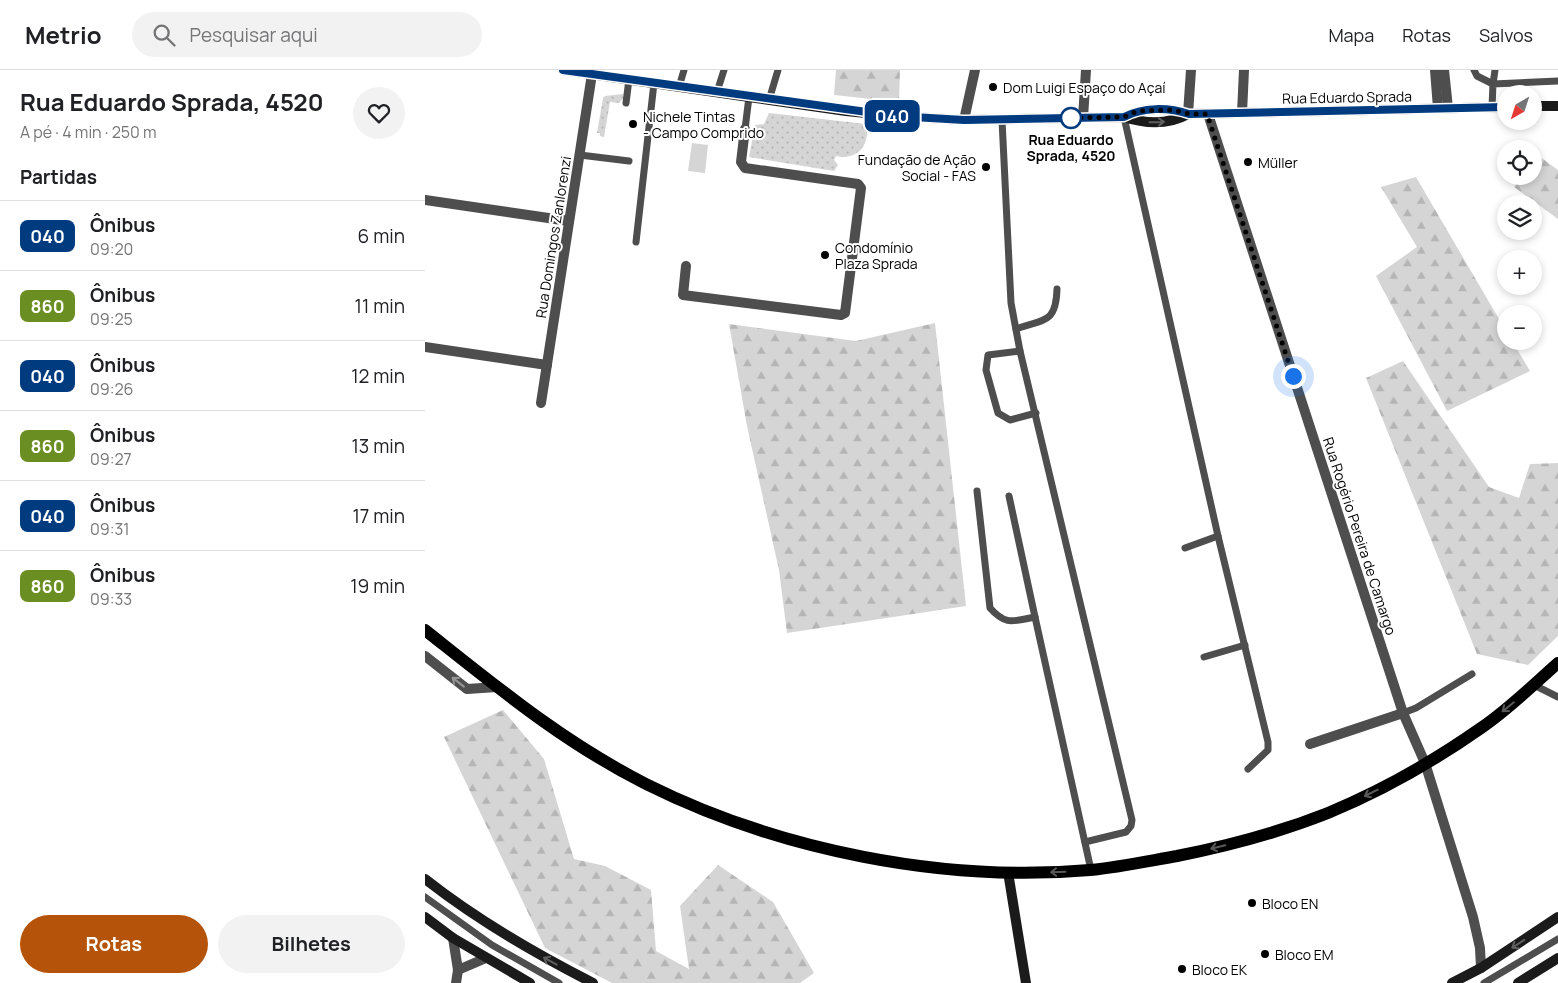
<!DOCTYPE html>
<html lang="pt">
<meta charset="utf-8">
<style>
:root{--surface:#fff;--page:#f2f2f2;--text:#202124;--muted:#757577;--line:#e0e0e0;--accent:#b45309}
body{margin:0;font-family:Manrope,sans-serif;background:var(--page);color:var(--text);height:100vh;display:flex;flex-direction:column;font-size:19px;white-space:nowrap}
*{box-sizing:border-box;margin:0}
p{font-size:16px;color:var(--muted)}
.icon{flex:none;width:28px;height:28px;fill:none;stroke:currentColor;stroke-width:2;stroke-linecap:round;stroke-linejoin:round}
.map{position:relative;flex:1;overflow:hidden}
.details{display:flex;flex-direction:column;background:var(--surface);width:425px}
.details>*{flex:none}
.badge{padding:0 10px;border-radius:8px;font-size:18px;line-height:32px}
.needle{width:32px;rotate:219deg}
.fabs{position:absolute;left:1072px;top:15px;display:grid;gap:10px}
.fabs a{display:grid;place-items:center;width:45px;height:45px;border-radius:50%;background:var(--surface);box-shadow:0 2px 8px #0003;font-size:25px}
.you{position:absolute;width:25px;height:25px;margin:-12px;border:4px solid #fff;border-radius:50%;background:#1a73e8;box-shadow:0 0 0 8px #1a73e833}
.map>.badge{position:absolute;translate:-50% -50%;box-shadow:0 0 0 2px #fff}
h2{padding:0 20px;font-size:19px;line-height:45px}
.round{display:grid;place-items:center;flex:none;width:52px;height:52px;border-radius:26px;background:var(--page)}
.headline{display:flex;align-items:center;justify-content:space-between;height:85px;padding:0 20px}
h1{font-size:24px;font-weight:700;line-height:38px}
.button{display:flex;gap:10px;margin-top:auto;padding:10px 20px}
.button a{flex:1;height:58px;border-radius:30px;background:var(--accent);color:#fff;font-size:20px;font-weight:700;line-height:58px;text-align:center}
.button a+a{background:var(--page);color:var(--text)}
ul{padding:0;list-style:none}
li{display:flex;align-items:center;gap:15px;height:70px;padding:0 20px;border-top:1px solid var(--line)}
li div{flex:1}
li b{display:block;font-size:19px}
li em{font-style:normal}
li .badge{min-width:55px;font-weight:700;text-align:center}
header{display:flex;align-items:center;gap:30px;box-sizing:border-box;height:70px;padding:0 25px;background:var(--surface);border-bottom:1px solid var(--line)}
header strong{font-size:24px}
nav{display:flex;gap:28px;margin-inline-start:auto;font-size:18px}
.search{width:350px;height:45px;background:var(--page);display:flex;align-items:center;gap:12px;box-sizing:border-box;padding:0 18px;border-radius:28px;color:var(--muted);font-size:19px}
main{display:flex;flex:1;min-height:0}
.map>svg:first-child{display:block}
</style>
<header>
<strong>Metrio</strong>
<div class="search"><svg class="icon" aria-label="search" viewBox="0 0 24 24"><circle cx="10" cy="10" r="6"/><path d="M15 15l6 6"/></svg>Pesquisar aqui</div>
<nav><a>Mapa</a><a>Rotas</a><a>Salvos</a></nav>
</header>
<main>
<section class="details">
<div class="headline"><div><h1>Rua Eduardo Sprada, 4520</h1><p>A pé · 4 min · 250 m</p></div><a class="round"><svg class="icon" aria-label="heart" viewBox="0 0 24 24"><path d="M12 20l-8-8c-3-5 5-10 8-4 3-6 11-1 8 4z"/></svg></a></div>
<h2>Partidas</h2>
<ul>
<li><span class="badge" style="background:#003b80;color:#fff">040</span><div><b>Ônibus</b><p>09:20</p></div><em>6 min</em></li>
<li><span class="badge" style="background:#6b8e23;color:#fff">860</span><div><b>Ônibus</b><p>09:25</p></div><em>11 min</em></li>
<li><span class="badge" style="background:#003b80;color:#fff">040</span><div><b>Ônibus</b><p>09:26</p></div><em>12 min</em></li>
<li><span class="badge" style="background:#6b8e23;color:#fff">860</span><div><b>Ônibus</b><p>09:27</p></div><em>13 min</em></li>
<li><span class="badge" style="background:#003b80;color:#fff">040</span><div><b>Ônibus</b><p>09:31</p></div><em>17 min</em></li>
<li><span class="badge" style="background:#6b8e23;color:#fff">860</span><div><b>Ônibus</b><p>09:33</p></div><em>19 min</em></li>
</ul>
<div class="button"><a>Rotas</a><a>Bilhetes</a></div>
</section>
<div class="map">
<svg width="1133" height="913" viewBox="0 0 1133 913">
<defs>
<pattern id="grass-dots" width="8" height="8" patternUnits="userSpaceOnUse" patternTransform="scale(1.25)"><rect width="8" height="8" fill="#d5d5d5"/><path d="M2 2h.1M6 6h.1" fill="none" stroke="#b5b5b5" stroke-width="1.8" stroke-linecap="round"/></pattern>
<pattern id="forest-firs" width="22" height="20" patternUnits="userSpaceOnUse" patternTransform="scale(1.25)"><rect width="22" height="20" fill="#d5d5d5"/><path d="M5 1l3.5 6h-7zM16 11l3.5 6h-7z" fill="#b5b5b5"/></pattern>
</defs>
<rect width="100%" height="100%" fill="#fff"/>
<!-- grass -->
<g fill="url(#grass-dots)">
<path d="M198,24L199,27L194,33L185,32L179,67L175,66V63H172L178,28L180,26Z"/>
<path d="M344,43L441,54C446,75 432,91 411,86L409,90L413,95L409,101L324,87L330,55L339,54Z"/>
</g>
<!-- forest -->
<g fill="url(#forest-firs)">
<path d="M411,0H475L474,32L409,25Z"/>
<path d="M1111,84L1133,100V149L1089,117L1096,106H1109V87Z"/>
<path d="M991,107L1081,261V271H1087L1105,301L1022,341L951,206L992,177L956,117Z"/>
<path d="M510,253L541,536L362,563L354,500L322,356L304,254L431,271Z"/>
<path d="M978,291L1064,417L1094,428L1105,394L1133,393V566L1103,595L1052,584L941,308Z"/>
<path d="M78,640L119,689L149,789L180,796L226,820L231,881L264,899L255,836L293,795L348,832L389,903L375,913H187L120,878L19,667Z"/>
</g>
<!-- garden -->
<path fill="#d5d5d5" d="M267,73L283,75L280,103L263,101Z"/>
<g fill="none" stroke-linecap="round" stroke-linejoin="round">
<!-- lane -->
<g stroke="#4e4e4e" stroke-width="7">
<path d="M1049,0L1052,6L1068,14L1070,0"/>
<path d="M254,17L259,0"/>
<path d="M292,22L299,0"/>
<path d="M344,30L353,0"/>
<path d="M201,33L204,9"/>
<path d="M1067,37L1068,14L1133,11"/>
<path d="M699,47L793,466L843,672V680L823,699"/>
<path d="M577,50L586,233L595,281L707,750L706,756L701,762L660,772"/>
<path d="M320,59L324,27"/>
<path d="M155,85L204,91"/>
<path d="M211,172L229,13"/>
<path d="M591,259C620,249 631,253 632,219"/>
<path d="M595,281L563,285L561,300L573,343L585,350L611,343"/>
<path d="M552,421L565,538C581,556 588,551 610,547"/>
<path d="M584,426L610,547L666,800"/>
<path d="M760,478L793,466"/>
<path d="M779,587L820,575"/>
<path d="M1109,615L1133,627"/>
<path d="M978,643L991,638L1047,604"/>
<path d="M0,827L67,875L134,913"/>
<path d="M1059,913L1133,869"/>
</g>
<!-- street -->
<g stroke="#4e4e4e" stroke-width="10">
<path d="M1010,0L1013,38"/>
<path d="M1019,0L1023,38"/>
<path d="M817,43L819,0"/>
<path d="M763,44L766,0"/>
<path d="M783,44L978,643L1000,693L1048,847L1055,878L1056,898"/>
<path d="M658,48L661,0"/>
<path d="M539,50L550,0"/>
<path d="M0,130L144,151"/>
<path d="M261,196L258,225L416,245L420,243L436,118L433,114L320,98L316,92L320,59"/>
<path d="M0,277L122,295"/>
<path d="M116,333L167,4"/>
<path d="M0,586L42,619L72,617"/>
<path d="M885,674L978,643"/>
<path d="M28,868L33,900L31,913"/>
<path d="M33,900L61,888"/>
</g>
<!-- secondary -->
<g stroke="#1b1b1b" stroke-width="10">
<path d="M138,0L421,41L471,46L539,50L699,47C721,54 743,55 763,44"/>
<path d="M1109,36H1133"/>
<path d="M699,47C718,37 743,37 763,44L1081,37"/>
<path d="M583,802L601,913"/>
<path d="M0,809C52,850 109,883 168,913"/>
<path d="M0,847L28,868L105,913"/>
<path d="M1027,913L1056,898L1133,847"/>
<path d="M1093,913L1133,888"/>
</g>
<!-- primary -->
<path stroke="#000" stroke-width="12" d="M0,560C72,617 138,672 221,714C353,780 518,813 665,800C695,797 723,791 752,786C803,776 855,762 903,743C956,721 1009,691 1056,658C1084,639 1108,615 1133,593"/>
</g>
<!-- one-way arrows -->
<defs><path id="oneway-shaft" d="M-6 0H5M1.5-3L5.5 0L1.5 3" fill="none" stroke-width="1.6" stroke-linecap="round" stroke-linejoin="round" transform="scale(1.25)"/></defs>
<g stroke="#5f5f5f">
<use href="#oneway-shaft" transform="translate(732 52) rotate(-1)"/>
<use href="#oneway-shaft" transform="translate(1093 874) rotate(146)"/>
<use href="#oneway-shaft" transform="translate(125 891) rotate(-151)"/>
</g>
<use stroke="#959595" href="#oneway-shaft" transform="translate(33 612) rotate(-142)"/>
<g stroke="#595959">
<use href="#oneway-shaft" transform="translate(1083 637) rotate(141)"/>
<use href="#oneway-shaft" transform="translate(946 723) rotate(154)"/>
<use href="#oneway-shaft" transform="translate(793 777) rotate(167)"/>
<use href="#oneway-shaft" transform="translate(633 802) rotate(178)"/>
</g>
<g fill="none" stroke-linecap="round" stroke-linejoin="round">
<defs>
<path id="line" d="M138,0L471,46L539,50L699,47C718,37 743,37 764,44L1081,37"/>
</defs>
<!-- line casing -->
<use href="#line" stroke="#fff" stroke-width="11"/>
<!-- line -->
<use href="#line" stroke="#003b80" stroke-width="8"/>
<!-- walk -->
<path stroke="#000" stroke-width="5" stroke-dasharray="0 9" d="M646,48H642L699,47L712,41L749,40L764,44H782L868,306"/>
</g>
<!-- markers -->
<g fill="#000" stroke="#fff" stroke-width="2">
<circle cx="568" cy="17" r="5"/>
<circle cx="208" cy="54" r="5"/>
<circle cx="823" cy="92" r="5"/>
<circle cx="561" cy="97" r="5"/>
<circle cx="400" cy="185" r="5"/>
<circle cx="827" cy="833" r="5"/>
<circle cx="840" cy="884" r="5"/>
<circle cx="757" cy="899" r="5"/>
</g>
<circle fill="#fff" stroke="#003b80" stroke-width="2.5" cx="646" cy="48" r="10"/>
<g text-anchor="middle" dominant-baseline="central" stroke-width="4" stroke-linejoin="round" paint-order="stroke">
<!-- poi labels -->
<g font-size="14" fill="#000" stroke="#fff" text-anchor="start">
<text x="578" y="17">Dom Luigi Espaço do Açaí</text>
<text x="218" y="46">Nichele Tintas<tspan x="218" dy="16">- Campo Comprido</tspan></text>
<text x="551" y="89" text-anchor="end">Fundação de Ação<tspan x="551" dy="16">Social - FAS</tspan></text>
<text x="833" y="92">Müller</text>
<text x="410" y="177">Condomínio<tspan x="410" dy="16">Plaza Sprada</tspan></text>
<text x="837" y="833">Bloco EN</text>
<text x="850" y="884">Bloco EM</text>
<text x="767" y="899">Bloco EK</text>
</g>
<!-- street labels -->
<g font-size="14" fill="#000" stroke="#fff">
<text transform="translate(922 27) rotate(-1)">Rua Eduardo Sprada</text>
<text transform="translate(128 167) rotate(-81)">Rua Domingos Zanlorenzi</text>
<text transform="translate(935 466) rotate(72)">Rua Rogério Pereira de Camargo</text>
</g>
<!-- stop labels -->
<g font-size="14" font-weight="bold" fill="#000" stroke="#fff">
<text x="646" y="69">Rua Eduardo<tspan x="646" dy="16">Sprada, 4520</tspan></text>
</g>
</g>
</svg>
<div class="fabs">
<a><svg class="needle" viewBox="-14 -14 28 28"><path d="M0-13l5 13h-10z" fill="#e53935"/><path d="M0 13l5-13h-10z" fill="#757577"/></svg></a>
<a><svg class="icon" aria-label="locate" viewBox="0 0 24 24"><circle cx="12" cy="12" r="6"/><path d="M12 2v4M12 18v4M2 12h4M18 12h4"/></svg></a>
<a><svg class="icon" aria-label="layers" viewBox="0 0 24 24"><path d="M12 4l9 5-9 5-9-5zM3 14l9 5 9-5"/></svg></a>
<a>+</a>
<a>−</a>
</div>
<div class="you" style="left:868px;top:306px"></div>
<b class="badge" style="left:467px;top:46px;background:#003b80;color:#fff">040</b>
</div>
</main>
